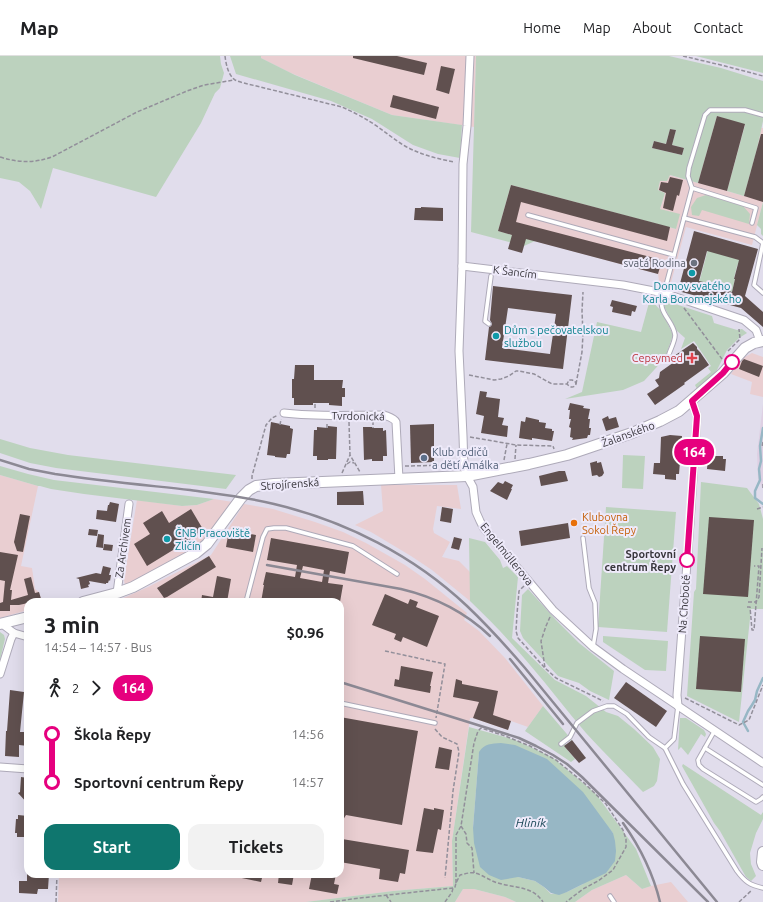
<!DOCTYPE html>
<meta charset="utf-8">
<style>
:root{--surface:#fff;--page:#f2f2f2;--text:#202124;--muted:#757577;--line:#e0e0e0;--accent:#0f766e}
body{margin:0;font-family:Ubuntu,sans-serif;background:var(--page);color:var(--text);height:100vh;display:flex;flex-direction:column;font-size:15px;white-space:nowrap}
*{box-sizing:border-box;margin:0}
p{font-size:13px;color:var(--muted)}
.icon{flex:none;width:22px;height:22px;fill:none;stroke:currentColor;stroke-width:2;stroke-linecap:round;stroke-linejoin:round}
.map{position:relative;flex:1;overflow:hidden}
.drawer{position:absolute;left:24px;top:542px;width:320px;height:280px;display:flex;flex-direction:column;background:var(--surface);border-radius:12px;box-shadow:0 4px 16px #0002}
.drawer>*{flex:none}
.badge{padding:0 8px;border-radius:13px;font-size:14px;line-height:26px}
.map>.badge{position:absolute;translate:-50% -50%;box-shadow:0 0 0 2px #fff}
.legs{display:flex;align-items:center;gap:6px;height:44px;padding:0 20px;font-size:13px}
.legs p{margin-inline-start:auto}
.headline{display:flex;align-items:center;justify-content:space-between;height:68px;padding:0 20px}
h1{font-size:22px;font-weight:600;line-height:30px}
.primary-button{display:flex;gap:8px;margin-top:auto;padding:8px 20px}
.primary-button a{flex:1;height:46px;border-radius:12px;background:var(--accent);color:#fff;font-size:16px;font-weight:600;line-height:46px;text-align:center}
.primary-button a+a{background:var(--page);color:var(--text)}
ul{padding:0 20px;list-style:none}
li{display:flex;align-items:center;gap:14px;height:48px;font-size:15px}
li i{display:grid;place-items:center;width:6px;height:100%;margin:0 5px;background:currentColor}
li i::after{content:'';width:10px;height:10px;margin:-5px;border:3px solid;border-radius:50%;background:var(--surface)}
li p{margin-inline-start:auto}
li:first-child i{background:linear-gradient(#0000 50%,currentColor 0)}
li:last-child i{background:linear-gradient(currentColor 50%,#0000 0)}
header{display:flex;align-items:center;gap:24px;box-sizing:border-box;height:56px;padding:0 20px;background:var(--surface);border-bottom:1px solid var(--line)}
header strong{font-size:19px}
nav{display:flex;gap:22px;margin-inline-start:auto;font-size:14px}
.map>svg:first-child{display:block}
</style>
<header>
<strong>Map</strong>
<nav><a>Home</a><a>Map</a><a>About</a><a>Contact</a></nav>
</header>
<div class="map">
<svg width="763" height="846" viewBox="0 0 763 846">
<rect width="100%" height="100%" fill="#e1ddec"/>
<!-- commercial -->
<path fill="#ded0e3" d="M763,348V433L758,423L757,398Z"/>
<!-- industrial -->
<g fill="#e9ced1">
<path d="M261,0H476L474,71L392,59L291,17L261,2Z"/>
<path d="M717,60L745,68L727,135L744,140L757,93L761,72H763V146L752,189L686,171L669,234L660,232L658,218L498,175L511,129L676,173L660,153L665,137L658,134L660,124L669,119L698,127Z"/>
<path d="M752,297L763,301V341L750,338L752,326L731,318L743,302Z"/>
<path d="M0,419L38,430L21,510L32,512L35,533L39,536L42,546H28V554L0,562Z"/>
<path d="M381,429H457L461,453L437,450L433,473L434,477L450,486L442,501L459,505L470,516V545L432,514L411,500L371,476L355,469L383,455Z"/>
<path d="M214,443L233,446L209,479L195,493L148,519L125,530L124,524L137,444L182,450L197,449Z"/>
<path d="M244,448L273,453L315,466L343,476L366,487L405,509L425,523L467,557L464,564L479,575L505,602L543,650L528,671L511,665L508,674L473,662H470L452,785L453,830L393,835L306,846H58L59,818H340V546H110L121,543L148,531L211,499Z"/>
<path d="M626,819L642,833L651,830L671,826L688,846H575L592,834Z"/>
<path d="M463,833H474L505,841L516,846H455Z"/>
</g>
<!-- green -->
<g fill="#bcd2be" fill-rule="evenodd">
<path d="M0,0H220L221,8L224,17L220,32L215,37L201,67L156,141L53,112L41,153L30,135L19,126L0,122Z"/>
<path d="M230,0H261V2L295,19L392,59L462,69L460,102L438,98L413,89L372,63L331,45L236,18Z"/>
<path d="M476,0H669L721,12L763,25V65L757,93L744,140L727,135L745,69L717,60L698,127L670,119L667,125H660L658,134L665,137L660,153L680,158L676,173L511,129L498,175L535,185L524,190L471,176ZM670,73L676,74L672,89L684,92L682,99L652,92L654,85L666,88Z"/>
<path d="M696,0H763V17Z"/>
<path d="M706,139L743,150L750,158L749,168L702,154L699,160L692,159L691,151L697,142Z"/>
<path d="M763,146V180L761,178V173L757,169Z"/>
<path d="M708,193L741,202L737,210L734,222L735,223L732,236L719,232L720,230L699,227Z"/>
<path d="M650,243L663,257L673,279L665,302L644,325L623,334L565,343L582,336L597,266L641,276Z"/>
<path d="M663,244L712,260L714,267L737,274L742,273L747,277L739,282L727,294L716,316L697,333L695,329L711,316L708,312L711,310L694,285L681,293L685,282L676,274L663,248Z"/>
<path d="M0,383L30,392L68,399L236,419L226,433L56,412L30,407L0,397Z"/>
<path d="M623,399L645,400L643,433L622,432Z"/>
<path d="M0,410L28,418L54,424L214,443L197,449L182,450L84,438L51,433L40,430H38L0,419Z"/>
<path d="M701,426L747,432L759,448L763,463V553H751L739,666L687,640L694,536L696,533Z"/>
<path d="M606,451L676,456L667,576L598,571Z"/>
<path d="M469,482L485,486L500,504L503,512L507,510L518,521L512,582L555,624L586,640L606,656L618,660L634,673L653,691L660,703L657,725L654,730L643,736C624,716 604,697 586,677C567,655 549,631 530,609C511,586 491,565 470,545Z"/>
<path d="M528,533L556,564L579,587L614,615L609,644L590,635L579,627L558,620L523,582L520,575L522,539Z"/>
<path d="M0,576L4,579L5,583L0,604Z"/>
<path d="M603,580L668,585L666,615L645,614L603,586Z"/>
<path d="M543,650L572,684L571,685L569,683L565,687L566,689L564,690L575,703L571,706L525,675Z"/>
<path d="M686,662L704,674L706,678L705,681L701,678L688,699L681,691L678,694L680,662Z"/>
<path d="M469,671L515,684L552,701L596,738L636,793L651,830L642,833L626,819L592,834L575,846H516L505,841L474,833H463L455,846H306L393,835L453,830L452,785ZM479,697L607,770L613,777L583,828L567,836L551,838L544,831L535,825L518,821L473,772Z"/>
<path d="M683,708L761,759L763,756V763L756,777L750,797L751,808L756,820L751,825L746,821L720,775L714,767L682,710Z"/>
</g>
<!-- water -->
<path fill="#97b7c5" d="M501,687L515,689L547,703L583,736L613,777L615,785L616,795L615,805L606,817L583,828L567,836L559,839L551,837L544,831L535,825L518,821L501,824L489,819L480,811L474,787L473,772L479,696C485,687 491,688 501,687Z"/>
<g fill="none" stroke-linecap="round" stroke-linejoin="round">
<!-- stream -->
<g stroke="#97b7c5" stroke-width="2.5">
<path d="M763,372L760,390L761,405L759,413L760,424L755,435V442L763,448"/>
<path d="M748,675L743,666L748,655L752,649L755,644L757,635L763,622"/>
</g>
</g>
<!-- building -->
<g fill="#60504f" fill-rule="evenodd">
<path d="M353,0H397L427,7L424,19L353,2Z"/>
<path d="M441,10L455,13L449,38L436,34Z"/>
<path d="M393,39L439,51L436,63L390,51Z"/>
<path d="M717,60L745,68L727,135L698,127Z"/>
<path d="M670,73L676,74L672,89L684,92L682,99L652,92L654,85L666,88Z"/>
<path d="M761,78H763V146L744,140Z"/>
<path d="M670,121L683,124L679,140L677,139L673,155L663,152L666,137L659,134L661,126L668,127Z"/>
<path d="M511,129L670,171L667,185L521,146L516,166L662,204L658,218L526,183L522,197L508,193L512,179L498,175Z"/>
<path d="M421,151L443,152V165L414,164L415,152H421Z"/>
<path d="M694,175L758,193L745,240L763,256V271L741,252L678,235ZM707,195L739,204L734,223H735L732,236L719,232L720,230L699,225Z"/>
<path d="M493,230L572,239L563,313L485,304L489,271L491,270L492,268L490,264ZM508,252L556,258L550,298L502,292Z"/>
<path d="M612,244L637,250L635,256L632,255L631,260L612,256L613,251L610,250Z"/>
<path d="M693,287L697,291V293L700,296L709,309L684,327L685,328L655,349L647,338L659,330L655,324L659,322L660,316L677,304L674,300Z"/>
<path d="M744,303L763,310L759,321L739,313L742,305Z"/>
<path d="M295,309H314V324H343L342,332H345V341H342V350L329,349V347H313V349H294V342H292V323H294Z"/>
<path d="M480,335L487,336L486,341L500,343L498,361L504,362L502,369L508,370L507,381L481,377L484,360L476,358Z"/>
<path d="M570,347L584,350L583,352L590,353L588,363H590L589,372H591L590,379H588L587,382L572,384L573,382L570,381L571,372L569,371L571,363H569L570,354H568Z"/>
<path d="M608,360L609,363L616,361L619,371L606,375L602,363Z"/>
<path d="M526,361L539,364V366L546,367L545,372L552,373V375H554L552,385L532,382V384L519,382L521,365L525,366Z"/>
<path d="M271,366L290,370V372L293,373L290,398H287L286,402L275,401V400L267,399Z"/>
<path d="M434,368V406L411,407L410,369Z"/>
<path d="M328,370L337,371L336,403H328V404H317V400H313L314,374H317V371L328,372Z"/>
<path d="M363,371H372V372H383V375L386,374L387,400H383V405H372V403L364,404Z"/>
<path d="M670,379L682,380L679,418H676V424L665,423V419L653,418L654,407H660L661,381Z"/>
<path d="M711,400H723V403H726L725,415L707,413L708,401H711Z"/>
<path d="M597,405V407L601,406L604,417L602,420L599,421L597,419L592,420L590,407Z"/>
<path d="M559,415H565L568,425L541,430L539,420Z"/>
<path d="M505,425L513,429L511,433H512L507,444L490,435L498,426L503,428Z"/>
<path d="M363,435L364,449H337V436Z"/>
<path d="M110,446L119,448L116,466L96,463L97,454L107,455L108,449H109Z"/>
<path d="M442,451L453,453L451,467L440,465Z"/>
<path d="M191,453L204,475L147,510L134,488L150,478L143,467L162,455L169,467Z"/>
<path d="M20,458L30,460L23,496L17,495L14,486Z"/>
<path d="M709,461L754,464L748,541L703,538Z"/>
<path d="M568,467L570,482L521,490L519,475Z"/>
<path d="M89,473L98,474L97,480L88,479Z"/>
<path d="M229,474L256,479L253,496L226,491Z"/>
<path d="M98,478L104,479L103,492L96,491Z"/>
<path d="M454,481L462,483L459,494L451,492Z"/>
<path d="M271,482L349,496L345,518L330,515L328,527L343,529L340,546H261L264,529H263L266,516L295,521L297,509L267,504ZM303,510L324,514L322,526L300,522Z"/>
<path d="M104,488L113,489L112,495L103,494Z"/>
<path d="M0,496L18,499L10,534H12L11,544L28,539L24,523L31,521L35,537L39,536L42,546H28V547L19,549H10V555H0V547L3,546L5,525L0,524Z"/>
<path d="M209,500L216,511L167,541L164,542L162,539L157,532Z"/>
<path d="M103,510L111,512L109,519H111L110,525L109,524L108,527H106V528L89,525L90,528L88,529L89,531L81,533L79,523L76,522L96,517L101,518Z"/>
<path d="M217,520L231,523L227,546H201L202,539L213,541Z"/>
<path d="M385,538L408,548L410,543L418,546L416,551L439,560L427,591L403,581L401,586L394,583L396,578L372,569Z"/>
<path d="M700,580L745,583L741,636L696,633Z"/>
<path d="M401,610L433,616L430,630H431L430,637L394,630L395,623L399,624Z"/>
<path d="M456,623L462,625V628L498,635L493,659L511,665L508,674L473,662L479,646L453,641Z"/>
<path d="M626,626L667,655L656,671L614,642Z"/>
<path d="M10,634L24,636L20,676H28V690L19,689V701L5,700L6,675H7Z"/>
<path d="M340,661L418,675L402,769L346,759L340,769Z"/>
<path d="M572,684L586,702L579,707L564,690Z"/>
<path d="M439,691L452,694L449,714L435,712Z"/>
<path d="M21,721L28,722V748L18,737L20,736Z"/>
<path d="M424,752L434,754V752L444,754L441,774L438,773L433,797L416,795Z"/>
<path d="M18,759L28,760V781H17V777H15L16,763H18Z"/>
<path d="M342,783L409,794L405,818L400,817L398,826L379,823L380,813L340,806V795Z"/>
<path d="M27,818H49L48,833H38L37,838L19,837V825H27Z"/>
<path d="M237,818H263L261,826L237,821Z"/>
<path d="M279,818H294L292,829L278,827Z"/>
<path d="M312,818H336L334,828L339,829L337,838L309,833Z"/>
</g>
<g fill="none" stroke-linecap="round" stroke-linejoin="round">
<defs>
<g id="lane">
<path d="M692,132L688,120L689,112L705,59L710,54H745L763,59"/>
<path d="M528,159L674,199"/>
<path d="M684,162L755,181L763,187L754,229L763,237"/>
<path d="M489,268L485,265L491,220"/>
<path d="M669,298C671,292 675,285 675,279C673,263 655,256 664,237L692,132L756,152L752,167"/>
<path d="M583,482L589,532L595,547L596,573L593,591"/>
<path d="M246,546L263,481L267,473L274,472H286L353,490L397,518"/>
<path d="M340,647L435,667"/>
<path d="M715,674L698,704L699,709L703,713L756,746L761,743L763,741"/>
<path d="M561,688L570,681L577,667L593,655L607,650H614L627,658L649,681L665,692L674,683L678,650"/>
<path d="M665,692L683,728L737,815C745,826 750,829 763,832"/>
<path d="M705,692L763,729"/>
<path d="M610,840L614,846"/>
</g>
<g id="street">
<path d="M470,0L467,70L463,108L462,210L459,295L463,380L464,411L467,420L473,431L476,456L480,465L483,471L553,554L593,591L623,613L763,707"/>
<path d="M462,210L623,229L664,237L744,264L756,274L760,285"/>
<path d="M284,357C318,361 351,359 384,359C389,361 394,362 396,366L399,423"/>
<path d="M117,537L129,448"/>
<path d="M2,568L14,577L28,581"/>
<path d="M0,618L11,583L14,577"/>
<path d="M678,650L677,639L690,467L697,360L692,345"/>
<path d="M0,711L28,713"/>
</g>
<g id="secondary">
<path d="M83,546L117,537L133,531L196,497L207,488L241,442L249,434L256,430L274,428L467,420L529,408L567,399L632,377L660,365L679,355L723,317L745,292L754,287L763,285"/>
<path d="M0,568L28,561"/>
<path d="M763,796L762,806L763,809"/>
</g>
</defs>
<!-- lane casing -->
<use href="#lane" stroke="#aeaab9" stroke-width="5.5"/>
<!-- street casing -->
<use href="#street" stroke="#aeaab9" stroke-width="9"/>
<!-- secondary casing -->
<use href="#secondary" stroke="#aeaab9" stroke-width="12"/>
<!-- path -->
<g stroke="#928f9a" stroke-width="1.5" stroke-dasharray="4 2" stroke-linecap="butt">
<path d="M225,0C226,8 228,19 235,24C239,26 244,27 248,28L342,51C351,55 361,60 369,65C382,73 393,83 405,90C421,99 438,103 455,106"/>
<path d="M683,0L725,10L763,20"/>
<path d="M0,101C19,107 34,107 52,101L137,56L187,35L204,29L234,24"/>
<path d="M684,252L722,303"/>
<path d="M728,295L740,283L739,273"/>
<path d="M469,319L494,324L501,323L509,320L516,315H519L534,318L552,328H567C570,331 572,332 575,330L576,328L575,325L572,324H569L567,328"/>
<path d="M576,328L582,296L583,278L582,255L583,236"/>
<path d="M315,352V347"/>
<path d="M373,365V372"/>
<path d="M349,366L350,399L360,416"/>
<path d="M280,369L281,363"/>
<path d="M327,372V366"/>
<path d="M470,381L516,389L553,390L554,393"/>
<path d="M763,386L762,391H763"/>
<path d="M515,403L516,389"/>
<path d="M504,404L507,388"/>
<path d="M347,408L350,406L354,407"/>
<path d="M405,410L457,409"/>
<path d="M342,417L350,399"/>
<path d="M252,423V420L266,369L272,362L278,359"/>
<path d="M763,428V433"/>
<path d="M757,453L763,451"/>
<path d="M524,530L519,535L517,558L516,575L518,582L545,612"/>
<path d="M748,546H756L759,541L762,492"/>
<path d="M747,551H750L752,574H754L759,510H754"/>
<path d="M550,561L546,570L541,585L545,612L556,622L603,645"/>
<path d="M385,595L445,608L436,662"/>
<path d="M685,642L739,669L749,664L763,629"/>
<path d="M435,673L442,681L457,688L459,696L453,735L445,822"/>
<path d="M461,770L466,778L467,787L472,792L474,817"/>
<path d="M456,827V779L461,770L474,687L478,675L481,672L505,680L530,690L556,704L583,726L606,748L623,774L626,783V791L618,805L613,814L598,825L583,833L566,846"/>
<path d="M386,839L391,846"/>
<path d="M56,846L57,818"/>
<path d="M330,846L360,842L453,832"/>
<path d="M445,846L452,836L453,832L455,831L456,827L460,819C465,818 470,816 475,817C483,819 490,825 498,827C514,832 533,830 543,846"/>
<path d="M739,846L752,834"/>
</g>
<!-- lane -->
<use href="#lane" stroke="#fff" stroke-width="3.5"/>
<!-- street -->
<use href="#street" stroke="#fff" stroke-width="7"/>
<!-- secondary -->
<use href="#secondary" stroke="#fff" stroke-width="10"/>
<!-- rail -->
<g stroke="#8c8994" stroke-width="2.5">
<path d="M0,404L29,413L55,418C100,425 145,429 190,434C218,438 247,441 274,448C346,465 414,500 467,550C488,570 507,591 525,612L717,846"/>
<path d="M267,509L401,533C435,541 465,556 490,580"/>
<path d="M510,603L563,668"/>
<path d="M340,626L369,635L519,682L536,690L553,699L567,708L582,721L708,846"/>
<path d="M623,767C640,791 653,817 660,846"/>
</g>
</g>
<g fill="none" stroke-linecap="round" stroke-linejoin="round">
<defs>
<path id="line-1" d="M687,504L697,360L692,345L723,317L732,306"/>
</defs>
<!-- line-1 casing -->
<use href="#line-1" stroke="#fff" stroke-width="9"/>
<!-- line-1 -->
<use href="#line-1" stroke="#e6007e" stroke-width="6"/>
</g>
<!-- markers -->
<circle fill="#6b7280" stroke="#eeeafa" stroke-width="1.5" cx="694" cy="207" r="4"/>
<g fill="#0f9aa8" stroke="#eeeafa" stroke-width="1.5">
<circle cx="692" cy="217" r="4"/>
<circle cx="496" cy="280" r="4"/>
<circle cx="167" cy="483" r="4"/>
</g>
<path fill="#e0444e" stroke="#eeeafa" stroke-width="1.5" d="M690 296h4v4h4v4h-4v4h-4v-4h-4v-4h4z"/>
<g fill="#fff" stroke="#e6007e" stroke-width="2">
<circle cx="732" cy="306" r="7"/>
<circle cx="687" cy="504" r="7"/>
</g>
<circle fill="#5c6f8a" stroke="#eeeafa" stroke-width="1.5" cx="424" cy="402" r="4"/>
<circle fill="#e8710a" stroke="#eeeafa" stroke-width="1.5" cx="574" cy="467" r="4"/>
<g text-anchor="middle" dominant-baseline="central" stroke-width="4" stroke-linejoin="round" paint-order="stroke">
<!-- worship labels -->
<g font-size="11" fill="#5b616d" stroke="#eeeafa" text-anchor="end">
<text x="686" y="207">svatá Rodina</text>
</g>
<!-- street labels -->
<g font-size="11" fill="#38363c" stroke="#eeeafa">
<text transform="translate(515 216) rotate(7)">K Šancím</text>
<text transform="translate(358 360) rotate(1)">Tvrdonická</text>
<text transform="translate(628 378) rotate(-20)">Žalanského</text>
<text transform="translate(290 428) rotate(-4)">Strojírenská</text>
<text transform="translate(123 492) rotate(-82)">Za Archivem</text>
<text transform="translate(507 498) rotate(51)">Engelmüllerova</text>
<text transform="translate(684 548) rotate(-86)">Na Chobotě</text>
</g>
<!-- culture labels -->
<g font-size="11" fill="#0d838f" stroke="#eeeafa" text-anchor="start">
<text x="692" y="230" text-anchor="middle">Domov svatého<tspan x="692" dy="13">Karla Boromejského</tspan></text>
<text x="504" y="274">Dům s pečovatelskou<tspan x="504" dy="13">službou</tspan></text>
<text x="175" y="477">ČNB Pracoviště<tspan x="175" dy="13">Zličín</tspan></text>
</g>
<!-- health labels -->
<g font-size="11" fill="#be3a42" stroke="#eeeafa" text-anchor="end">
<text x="683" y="302">Cepsymed</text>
</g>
<!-- service labels -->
<g font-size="11" fill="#4e5e75" stroke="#eeeafa" text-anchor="start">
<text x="432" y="396">Klub rodičů<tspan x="432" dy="13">a dětí Amálka</tspan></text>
</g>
<!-- food labels -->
<g font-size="11" fill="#c56008" stroke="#eeeafa" text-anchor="start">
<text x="582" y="461">Klubovna<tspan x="582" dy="13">Sokol Řepy</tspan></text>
</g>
<!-- stop labels -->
<g font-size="11" font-weight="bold" fill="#38363c" stroke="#eeeafa" text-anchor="end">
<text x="676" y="498">Sportovní<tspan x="676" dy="13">centrum Řepy</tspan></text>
</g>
<!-- water labels -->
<g font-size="12" font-style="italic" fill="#0f3e4e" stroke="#eeeafa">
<text x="531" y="766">Hliník</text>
</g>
</g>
</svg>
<b class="badge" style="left:694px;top:396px;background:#e6007e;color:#fff">164</b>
<section class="drawer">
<div class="headline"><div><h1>3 min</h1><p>14:54 – 14:57 · Bus</p></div><b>$0.96</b></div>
<div class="legs"><svg class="icon" aria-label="walk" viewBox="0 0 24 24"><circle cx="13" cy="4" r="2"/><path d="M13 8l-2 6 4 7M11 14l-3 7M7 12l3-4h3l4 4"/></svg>2<svg class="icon" aria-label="forward" viewBox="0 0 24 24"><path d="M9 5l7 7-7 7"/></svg><b class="badge" style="background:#e6007e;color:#fff">164</b></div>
<ul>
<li><i style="color:#e6007e"></i><b>Škola Řepy</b><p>14:56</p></li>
<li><i style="color:#e6007e"></i><b>Sportovní centrum Řepy</b><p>14:57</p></li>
</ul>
<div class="primary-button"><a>Start</a><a>Tickets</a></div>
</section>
</div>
